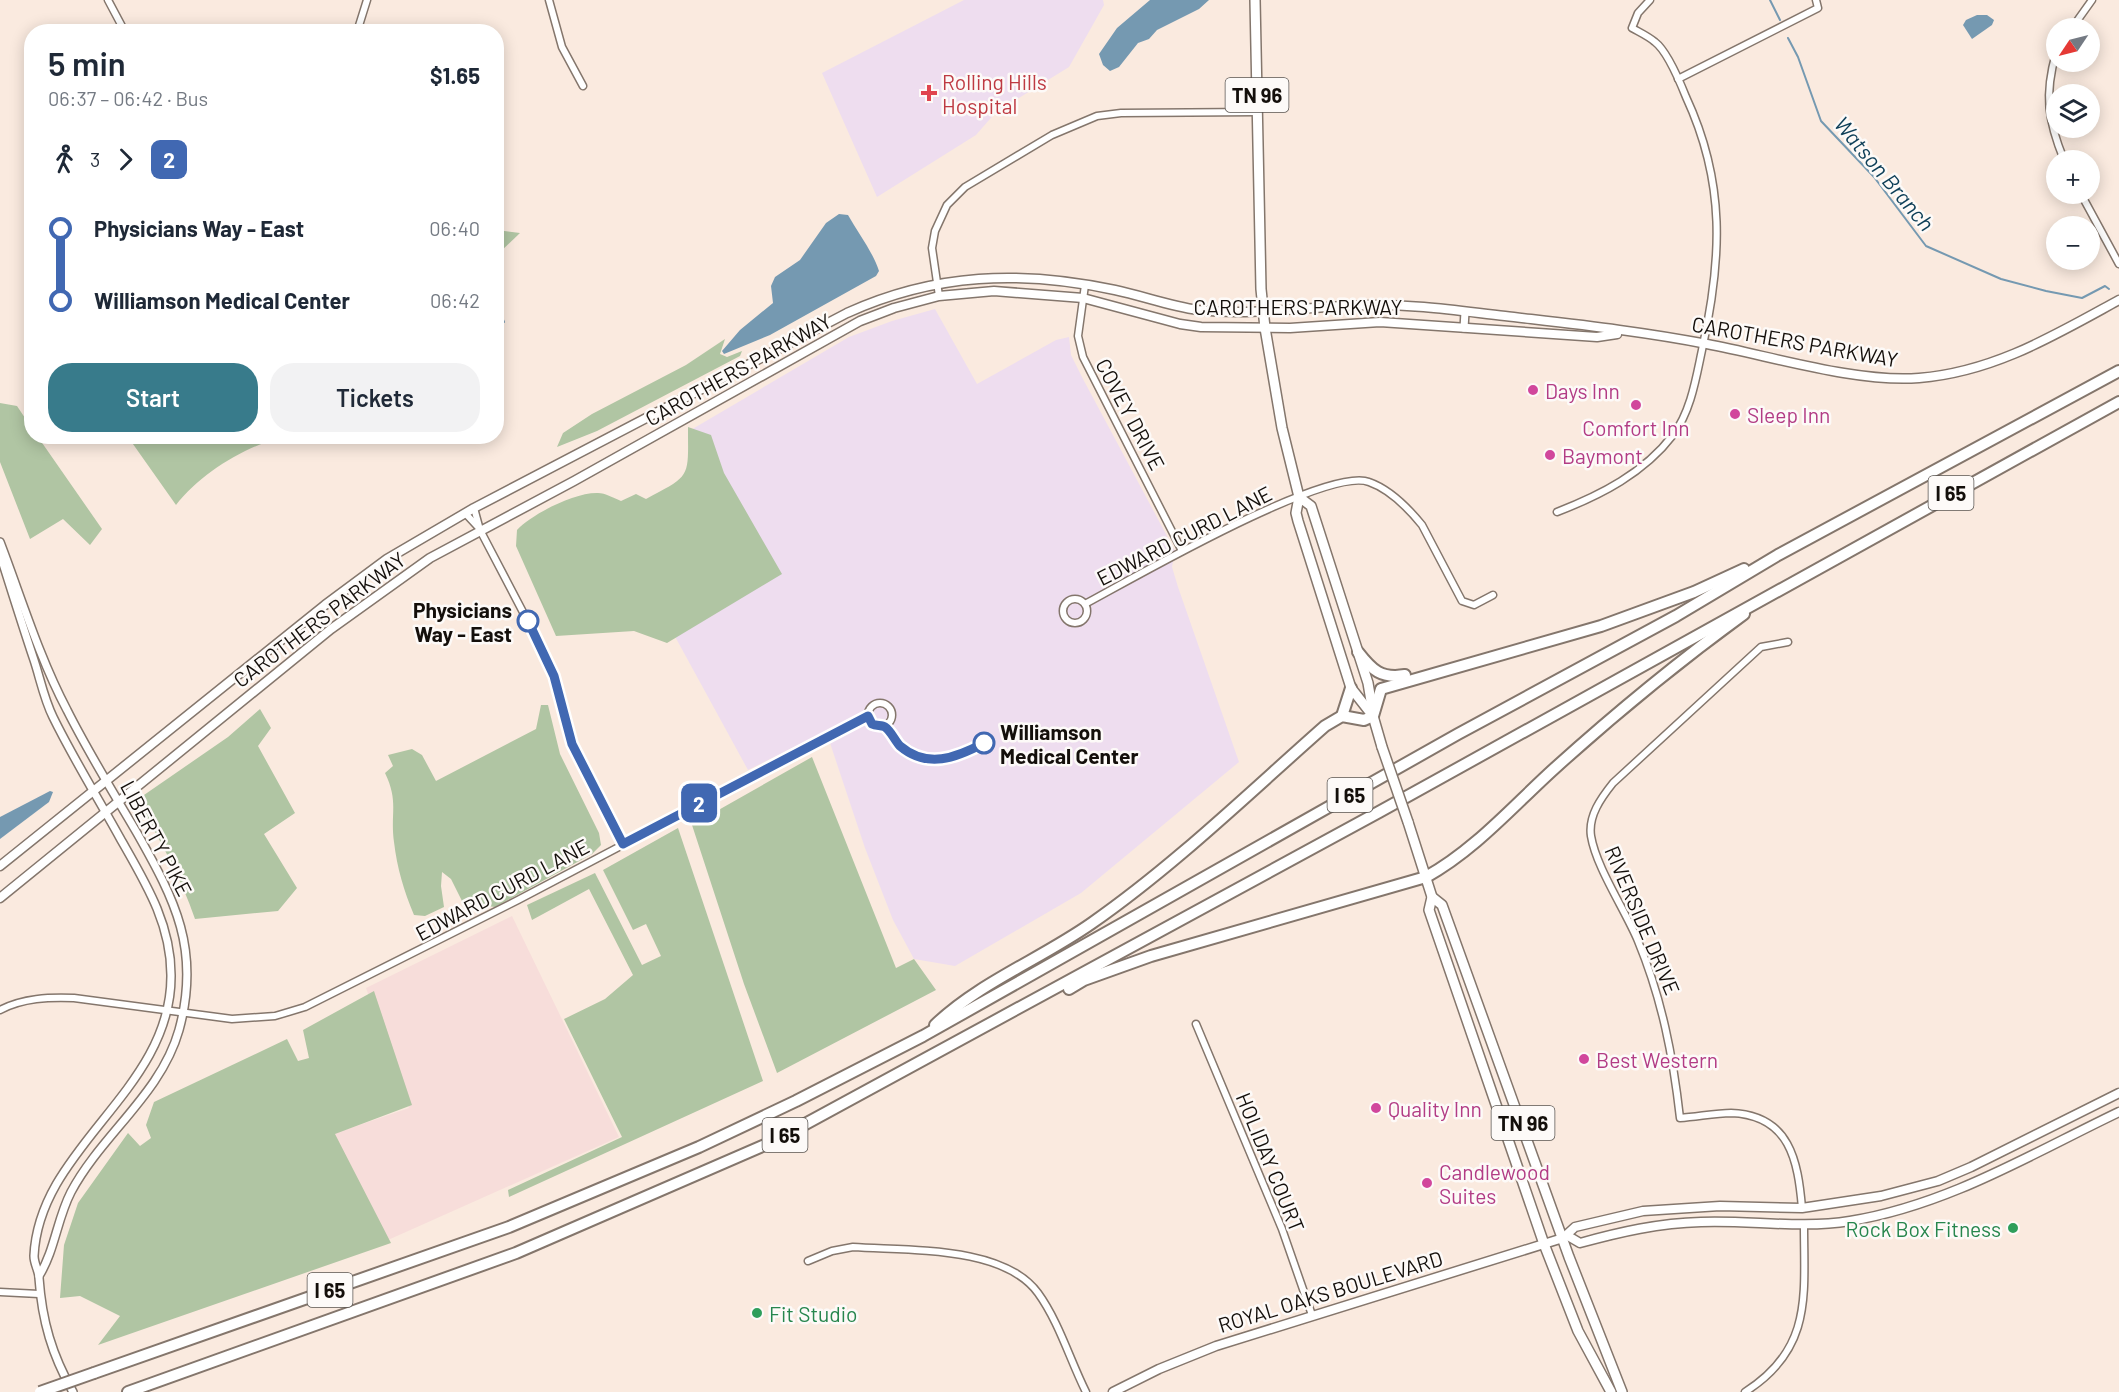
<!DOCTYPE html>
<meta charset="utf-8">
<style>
:root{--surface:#fff;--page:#f2f2f3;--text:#1f2937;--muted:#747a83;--accent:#387b8b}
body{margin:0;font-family:Barlow,sans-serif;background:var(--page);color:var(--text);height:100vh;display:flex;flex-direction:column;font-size:22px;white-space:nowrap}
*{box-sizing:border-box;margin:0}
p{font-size:20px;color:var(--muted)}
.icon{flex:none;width:33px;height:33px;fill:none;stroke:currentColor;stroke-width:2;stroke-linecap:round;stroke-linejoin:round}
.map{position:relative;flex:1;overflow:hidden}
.drawer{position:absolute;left:24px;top:24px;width:480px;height:420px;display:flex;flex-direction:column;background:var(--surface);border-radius:24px;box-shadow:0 3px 15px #0003}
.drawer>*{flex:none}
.badge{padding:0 12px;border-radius:9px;font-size:21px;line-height:39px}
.needle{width:39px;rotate:235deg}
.buttons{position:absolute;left:2046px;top:18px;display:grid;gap:12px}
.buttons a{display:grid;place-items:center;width:54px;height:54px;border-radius:50%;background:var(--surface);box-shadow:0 3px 15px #0003;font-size:30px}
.map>.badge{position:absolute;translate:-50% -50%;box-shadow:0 0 0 3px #fff}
.legs{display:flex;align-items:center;gap:9px;height:66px;padding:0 24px;font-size:20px}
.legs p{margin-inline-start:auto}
.headline{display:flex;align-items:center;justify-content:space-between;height:102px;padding:0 24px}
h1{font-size:33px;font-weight:600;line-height:45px}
.primary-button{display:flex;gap:12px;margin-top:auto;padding:12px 24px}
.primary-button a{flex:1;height:69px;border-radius:24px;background:var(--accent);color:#fff;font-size:24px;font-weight:600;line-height:69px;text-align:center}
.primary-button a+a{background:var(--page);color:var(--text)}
ul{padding:0 24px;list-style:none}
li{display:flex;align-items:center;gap:21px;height:72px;font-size:22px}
li i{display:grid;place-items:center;width:9px;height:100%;margin:0 8px;background:currentColor}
li i::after{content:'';width:15px;height:15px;margin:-8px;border:4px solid;border-radius:50%;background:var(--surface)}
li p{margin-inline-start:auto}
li:first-child i{background:linear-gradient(#0000 50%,currentColor 0)}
li:last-child i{background:linear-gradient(currentColor 50%,#0000 0)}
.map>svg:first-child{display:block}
</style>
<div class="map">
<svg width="2119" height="1392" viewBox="0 0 2119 1392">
<rect width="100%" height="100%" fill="#faeadf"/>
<!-- industrial -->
<path fill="#f7ddda" d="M512,916L619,1137L388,1240L333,1134L409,1108L366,988Z"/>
<!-- medical -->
<g fill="#eeddef">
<path d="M964,0H1103L1104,5L1069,67L996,112L976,135L877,197L822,73Z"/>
<path d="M935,309L977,384L1056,340L1069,337L1071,355L1083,379L1175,551L1172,567L1178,587L1239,762L1081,893L955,966L914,959L893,920L865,848L826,731L748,770L672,631L769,578L689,431L849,337L892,321Z"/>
</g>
<!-- forest -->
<g fill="#b0c5a3">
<path d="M497,230L520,233L497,255L496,230Z"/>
<path d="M725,339L720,354L727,357L742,351L740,356L597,431L557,447L563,433L592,414L686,365Z"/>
<path d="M0,403L17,406L31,427L32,436L38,437L102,529L90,545L63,519L30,539L0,462Z"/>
<path d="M688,427L711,435L724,473L782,574L667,643L634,631L556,636L516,546L517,530C532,514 575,492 598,493C605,493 614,498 621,501L636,494L646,499C692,475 688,478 688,427Z"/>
<path d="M128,437H303C291,438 277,438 266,442C232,455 198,477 176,505Z"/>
<path d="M541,705H548L560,754L599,833L601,845L592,854L495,907L463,903L451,879L442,872L441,886L444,907L425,916L414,915C404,891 397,868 394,842C390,813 399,802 385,773L393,766L388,755L412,749L422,755L436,781L536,729Z"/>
<path d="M260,709L271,728L258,746L295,813L264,834L297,888L278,911L195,919C181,878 161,842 140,805L144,795L228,737Z"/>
<path d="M812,757L896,968L914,959L936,990L777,1073L744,984L692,825Z"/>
<path d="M678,828L763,1081L509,1197L508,1190L622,1137L564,1019L605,999L633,975L589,889L532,920L527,905L595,873L642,965L661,956L646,924L633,930L603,870Z"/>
<path d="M374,991L412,1105L335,1134L391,1243L98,1345L120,1316L80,1296L60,1298L64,1245L78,1203L128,1133L140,1146L151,1138L146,1125L154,1102L287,1039L298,1061L309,1058L303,1030Z"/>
</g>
<!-- water -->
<g fill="#7599b1">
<path d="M1150,0H1209L1199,9L1157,30L1149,39L1138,43L1119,67L1110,71L1103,65L1099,54L1117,28Z"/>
<path d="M1977,15H1987L1994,20L1992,25L1972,39L1963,25L1966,20Z"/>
<path d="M839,214L848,215C858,233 873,252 879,271L876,276L770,335L724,354L722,351L740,330L773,303L771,286L775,277L800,260L826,223Z"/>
<path d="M50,791L53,792L49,802L0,839V817Z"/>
</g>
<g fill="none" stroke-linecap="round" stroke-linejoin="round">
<!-- stream -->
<g stroke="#7599b1" stroke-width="2">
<path d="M1770,0L1780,20"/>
<path d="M1788,38L1798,57L1821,121L1874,177L1926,246L2001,279L2046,291L2082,298L2105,286L2109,289"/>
<path d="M496,304L504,322"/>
</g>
<defs>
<g id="minor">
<path d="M108,0L125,32"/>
<path d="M549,0L562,47L583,86"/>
<path d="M2072,28L2092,0"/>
<path d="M357,32L367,0"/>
<path d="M2056,53C2044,95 2048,121 2064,160"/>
<path d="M1678,79L1818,8L1816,0"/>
<path d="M2081,194L2119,264"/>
<path d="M1085,285L1078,336L1083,357L1182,551"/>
<path d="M939,296L932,248L935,231L947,205L965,187L1052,135L1097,116L1121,113L1257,112"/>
<path d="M474,508L480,530L547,658L572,744L623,844"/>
<path d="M1557,512C1601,495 1644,473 1673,435C1691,411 1696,378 1702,350C1722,259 1726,183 1686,97C1680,82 1667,51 1655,42C1648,36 1639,32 1632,28L1638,13L1650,0"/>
<path d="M465,513L478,527"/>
<circle cx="1075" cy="611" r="12"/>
<path d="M1085,604C1130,580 1327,466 1369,482C1389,489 1409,509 1422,525L1462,601L1474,605L1493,595"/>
<path d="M1788,642L1761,647L1613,783C1601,798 1588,816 1591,836C1596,867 1625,910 1638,941C1662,999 1673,1056 1680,1118C1697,1117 1715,1113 1731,1113C1790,1115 1798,1161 1802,1208"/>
<circle cx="880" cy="715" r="12"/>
<path d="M0,1010C23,998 49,997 74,998L232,1019L275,1016L305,1007L518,900L868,716"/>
<path d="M1196,1024L1282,1229L1312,1315"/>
<path d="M808,1261L832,1251L853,1247C907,1251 1003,1245 1038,1293C1059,1322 1070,1360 1086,1392"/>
<path d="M0,1292L39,1294"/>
<path d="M1745,1392C1813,1349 1804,1295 1804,1226"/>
</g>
<g id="tertiary">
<path d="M1464,328L1465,312"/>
<path d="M0,542C21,597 39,657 67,710C88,752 113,792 137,833C175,900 201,950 179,1030C161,1094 102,1134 71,1192C57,1219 55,1250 39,1276"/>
<path d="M0,554C11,589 22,624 34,660C40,678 44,699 53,717C73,758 98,798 120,838C145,882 171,923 171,975C172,1091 39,1146 34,1256C34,1264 39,1271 39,1278C42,1321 52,1355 73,1392"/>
</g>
<g id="secondary">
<path d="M0,866L325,605L387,559L474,508L847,313C935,273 1021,270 1115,290C1143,296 1170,306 1198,310C1255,316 1312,306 1368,305C1414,304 1460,311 1505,316C1573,324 1640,331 1707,344C1771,356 1856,383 1919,378C1994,372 2055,335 2119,300"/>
<path d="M0,898L331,629L430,558L574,481L860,321L894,308L939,296L994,291L1083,298L1180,324L1201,327L1290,328L1380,322L1597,337L1617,334"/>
<path d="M1568,1236L1580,1243C1620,1232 1659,1223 1701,1222C1751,1220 1800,1229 1850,1221C1948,1205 2031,1154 2119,1112"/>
<path d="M1113,1392L1159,1369L1216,1346L1563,1238L1575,1227L1643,1211L1720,1206L1802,1208L1881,1196L1938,1181L1971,1167L2119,1093"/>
</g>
<g id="primary">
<path d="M1255,0L1261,289L1265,328L1282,428L1299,497L1296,513L1298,521L1351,688L1373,716"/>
<path d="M1299,497L1311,506L1368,683L1373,713"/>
</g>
<g id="trunk">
<path d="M1373,716L1382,747"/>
<path d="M1408,822L1432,897L1429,910L1544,1244L1578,1331L1611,1392"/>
<path d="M1432,897L1442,905L1569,1257L1622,1392"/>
</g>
<g id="motorway">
<path d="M1358,652C1372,670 1381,679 1405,675"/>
<path d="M1342,716L1351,688"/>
<path d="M1069,989L1084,980L1151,956L1426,877C1475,850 1514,805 1555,768C1616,713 1678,662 1744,614"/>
<path d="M935,1025C980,982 1041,959 1092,923C1175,865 1249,793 1325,726L1342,716L1364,720L1373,716L1381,689L1601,626L1694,592L1744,569"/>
<path d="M94,1373L509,1227L699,1147L796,1101L923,1036L1458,734L1676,616L1778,555L2119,371"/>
<path d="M128,1392L516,1253L774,1141L1379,812L2119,402"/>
</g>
</defs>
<!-- minor casing -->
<use href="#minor" stroke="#84766c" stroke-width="9"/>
<!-- tertiary casing -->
<use href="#tertiary" stroke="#84766c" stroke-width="10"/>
<!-- secondary casing -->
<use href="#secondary" stroke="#84766c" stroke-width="11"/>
<!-- primary casing -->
<use href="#primary" stroke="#84766c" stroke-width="12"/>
<!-- trunk casing -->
<use href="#trunk" stroke="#84766c" stroke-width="12"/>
<!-- motorway casing -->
<use href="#motorway" stroke="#84766c" stroke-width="14"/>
<!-- minor -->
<use href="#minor" stroke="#fff" stroke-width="6"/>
<!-- tertiary -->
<use href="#tertiary" stroke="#fff" stroke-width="7"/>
<!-- secondary -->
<use href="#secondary" stroke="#fff" stroke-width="8"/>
<!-- primary -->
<use href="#primary" stroke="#fff" stroke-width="9"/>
<!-- trunk -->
<use href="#trunk" stroke="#fff" stroke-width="9"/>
<!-- motorway -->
<use href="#motorway" stroke="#fff" stroke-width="10"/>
<defs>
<path id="trunk-bridge" d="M1382,747L1408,822"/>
<path id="motorway-bridge" d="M40,1392L94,1373"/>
</defs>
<!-- trunk-bridge casing -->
<use href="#trunk-bridge" stroke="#84766c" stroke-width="12" stroke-linecap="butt"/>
<!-- motorway-bridge casing -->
<use href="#motorway-bridge" stroke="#84766c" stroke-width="14" stroke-linecap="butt"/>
<!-- trunk-bridge -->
<use href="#trunk-bridge" stroke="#fff" stroke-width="9"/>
<!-- motorway-bridge -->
<use href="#motorway-bridge" stroke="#fff" stroke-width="10"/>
</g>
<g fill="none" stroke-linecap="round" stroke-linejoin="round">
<defs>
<path id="line-1" d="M528,621L554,676L572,744L623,844L868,716L872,724C876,726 882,725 885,727C891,731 895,741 900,746C927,769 956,758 984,743"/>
</defs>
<!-- line-1 casing -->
<use href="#line-1" stroke="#fff" stroke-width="14"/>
<!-- line-1 -->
<use href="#line-1" stroke="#4168b2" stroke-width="9"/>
</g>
<!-- markers -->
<path fill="#e0444e" stroke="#fdfaf8" stroke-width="2" d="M926 84h6v6h6v6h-6v6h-6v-6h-6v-6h6z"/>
<g fill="#d1479c" stroke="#fdfaf8" stroke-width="2">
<circle cx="1533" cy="390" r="6"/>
<circle cx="1636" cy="405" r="6"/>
<circle cx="1735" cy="414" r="6"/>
<circle cx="1550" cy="455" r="6"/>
<circle cx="1584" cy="1059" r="6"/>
<circle cx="1376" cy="1108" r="6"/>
<circle cx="1427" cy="1183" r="6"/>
</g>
<g fill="#fff" stroke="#4168b2" stroke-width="3">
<circle cx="528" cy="621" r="10"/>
<circle cx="984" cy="743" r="10"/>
</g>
<g fill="#2e9e5b" stroke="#fdfaf8" stroke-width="2">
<circle cx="2013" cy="1228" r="6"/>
<circle cx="757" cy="1313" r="6"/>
</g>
<g text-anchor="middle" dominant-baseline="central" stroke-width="5" stroke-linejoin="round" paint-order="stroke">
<!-- shield labels -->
<g fill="#fdfaf8" stroke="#5a5652" stroke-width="1.5">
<rect x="1225.5" y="78" width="63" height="34" rx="4.5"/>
<rect x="1928.5" y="476" width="45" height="34" rx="4.5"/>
<rect x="1327.5" y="778" width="45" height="34" rx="4.5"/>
<rect x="1491.5" y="1106" width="63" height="34" rx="4.5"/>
<rect x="762.5" y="1118" width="45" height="34" rx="4.5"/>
<rect x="307.5" y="1273" width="45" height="34" rx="4.5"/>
</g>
<g font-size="20" font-weight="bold" fill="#140f0b">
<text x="1257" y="95">TN 96</text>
<text x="1951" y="493">I 65</text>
<text x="1350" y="795">I 65</text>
<text x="1523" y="1123">TN 96</text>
<text x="785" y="1135">I 65</text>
<text x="330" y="1290">I 65</text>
</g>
<!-- health labels -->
<g font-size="21" fill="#be3a42" stroke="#fdfaf8" text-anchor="start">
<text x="942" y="81">Rolling Hills<tspan x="942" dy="24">Hospital</tspan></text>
</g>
<!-- street labels -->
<g font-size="21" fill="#140f0b" stroke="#fdfaf8">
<text x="1298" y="306">CAROTHERS PARKWAY</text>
<text transform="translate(1795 341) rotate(10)">CAROTHERS PARKWAY</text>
<text transform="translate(738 369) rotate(-29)">CAROTHERS PARKWAY</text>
<text transform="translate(1131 414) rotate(62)">COVEY DRIVE</text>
<text transform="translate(1184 535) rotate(-27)">EDWARD CURD LANE</text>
<text transform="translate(319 619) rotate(-37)">CAROTHERS PARKWAY</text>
<text transform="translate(157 838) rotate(62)">LIBERTY PIKE</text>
<text transform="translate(502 889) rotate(-28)">EDWARD CURD LANE</text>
<text transform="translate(1643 920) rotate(67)">RIVERSIDE DRIVE</text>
<text transform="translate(1271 1162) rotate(68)">HOLIDAY COURT</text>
<text transform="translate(1330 1291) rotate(-17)">ROYAL OAKS BOULEVARD</text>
</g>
<!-- hotel labels -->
<g font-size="21" fill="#b23c85" stroke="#fdfaf8" text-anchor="start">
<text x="1545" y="390">Days Inn</text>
<text x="1747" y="414">Sleep Inn</text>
<text x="1636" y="427" text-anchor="middle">Comfort Inn</text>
<text x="1562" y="455">Baymont</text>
<text x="1596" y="1059">Best Western</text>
<text x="1388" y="1108">Quality Inn</text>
<text x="1439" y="1171">Candlewood<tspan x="1439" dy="24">Suites</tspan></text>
</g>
<!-- stop labels -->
<g font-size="21" font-weight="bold" fill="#140f0b" stroke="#fdfaf8" text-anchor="end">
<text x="512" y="609">Physicians<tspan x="512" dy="24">Way - East</tspan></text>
<text x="1000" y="731" text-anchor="start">Williamson<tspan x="1000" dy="24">Medical Center</tspan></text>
</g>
<!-- leisure labels -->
<g font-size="21" fill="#27864d" stroke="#fdfaf8" text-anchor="end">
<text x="2001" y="1228">Rock Box Fitness</text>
<text x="769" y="1313" text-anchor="start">Fit Studio</text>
</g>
<!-- water labels -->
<g font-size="22" font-style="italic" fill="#0d3e57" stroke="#fdfaf8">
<text transform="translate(1885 173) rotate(50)">Watson Branch</text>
</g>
</g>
</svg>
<div class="buttons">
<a><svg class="needle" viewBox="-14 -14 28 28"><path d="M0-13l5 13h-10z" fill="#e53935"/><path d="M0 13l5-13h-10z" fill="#747a83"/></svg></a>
<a><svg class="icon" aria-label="layers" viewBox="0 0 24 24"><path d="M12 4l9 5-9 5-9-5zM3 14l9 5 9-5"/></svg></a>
<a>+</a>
<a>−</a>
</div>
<b class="badge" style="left:699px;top:803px;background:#4168b2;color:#fff">2</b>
<section class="drawer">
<div class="headline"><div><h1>5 min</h1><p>06:37 – 06:42 · Bus</p></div><b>$1.65</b></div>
<div class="legs"><svg class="icon" aria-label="walk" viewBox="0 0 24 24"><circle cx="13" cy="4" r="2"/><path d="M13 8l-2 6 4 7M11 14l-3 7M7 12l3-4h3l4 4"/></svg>3<svg class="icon" aria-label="forward" viewBox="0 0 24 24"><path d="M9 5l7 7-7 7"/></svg><b class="badge" style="background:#4168b2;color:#fff">2</b></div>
<ul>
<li><i style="color:#4168b2"></i><b>Physicians Way - East</b><p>06:40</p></li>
<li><i style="color:#4168b2"></i><b>Williamson Medical Center</b><p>06:42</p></li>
</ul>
<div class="primary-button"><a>Start</a><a>Tickets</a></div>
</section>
</div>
